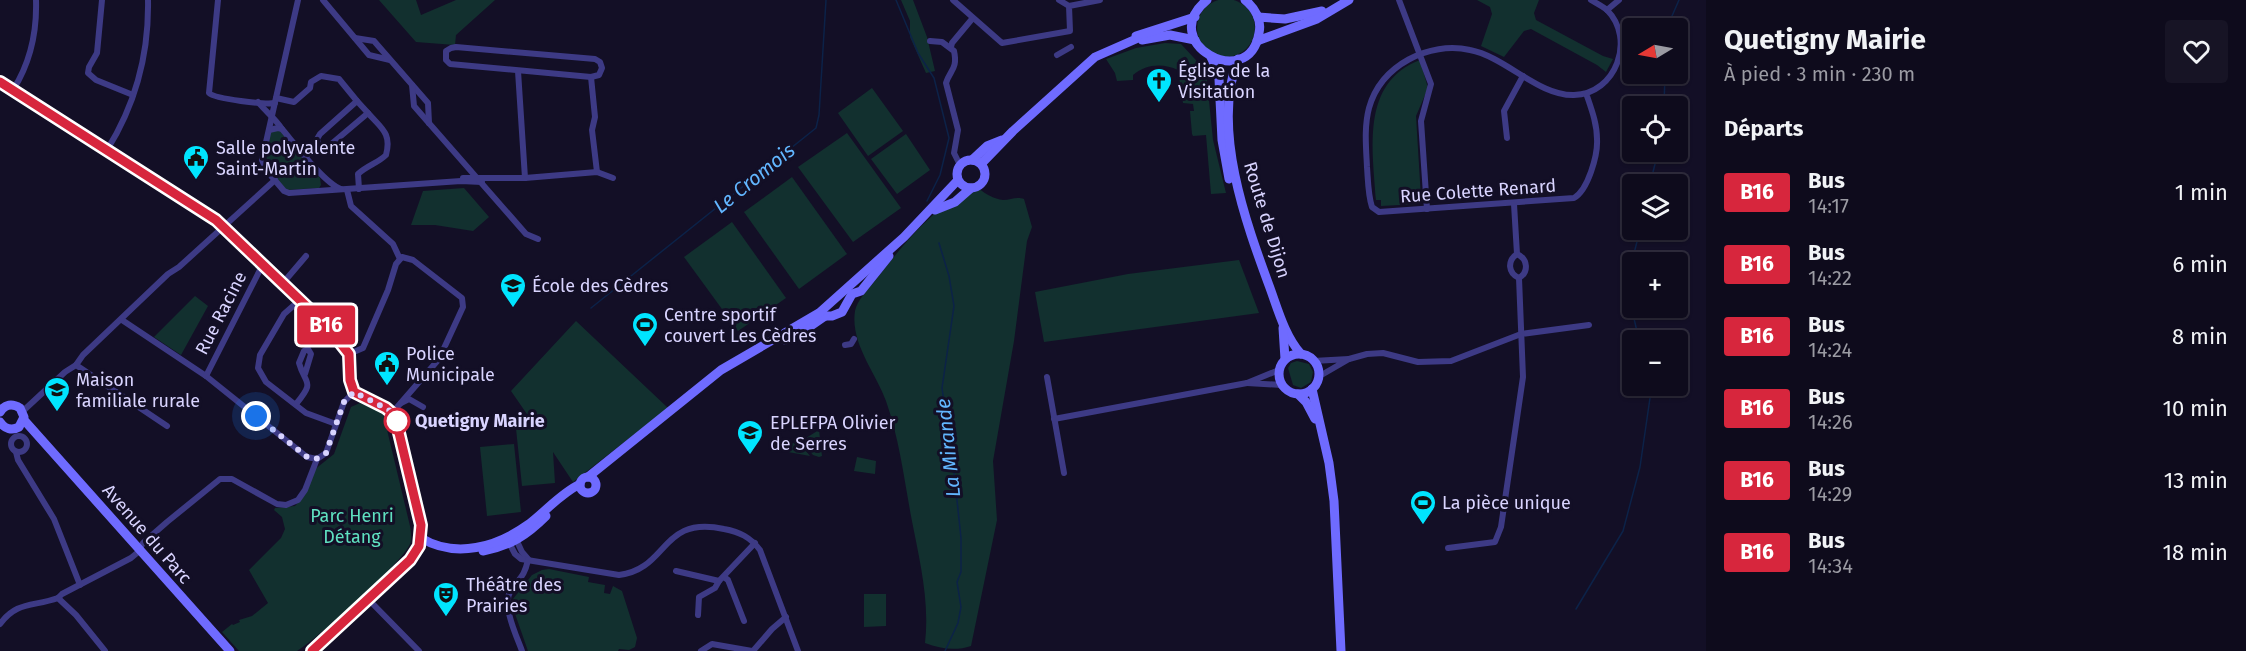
<!DOCTYPE html>
<html lang="fr">
<meta charset="utf-8">
<style>
:root{--surface:#0e0b1c;--page:#171425;--text:#f1f3f6;--muted:#9b9ba3;--line:#2e2b3b}
body{margin:0;font-family:"Fira Sans",sans-serif;background:var(--page);color:var(--text);height:100vh;display:flex;flex-direction:column;font-size:22px;white-space:nowrap}
*{box-sizing:border-box;margin:0}
p{font-size:20px;color:var(--muted)}
.icon{flex:none;width:33px;height:33px;fill:none;stroke:currentColor;stroke-width:2;stroke-linecap:round;stroke-linejoin:round}
.map{position:relative;flex:1;overflow:hidden}
.details{display:flex;flex-direction:column;background:var(--surface);width:540px}
.details>*{flex:none}
.badge{padding:0 12px;border-radius:4px;font-size:21px;line-height:39px}
.needle{width:39px;rotate:260deg}
.controls{position:absolute;left:1622px;top:18px;display:grid;gap:12px}
.controls a{display:grid;place-items:center;width:66px;height:66px;border-radius:6px;background:var(--surface);box-shadow:0 2px 4px #0004,0 0 0 2px var(--line);font-size:30px}
.you{position:absolute;width:30px;height:30px;margin:-15px;border:4px solid #fff;border-radius:50%;background:#1a73e8;box-shadow:0 0 0 9px #1a73e833}
.map>.badge{position:absolute;translate:-50% -50%;box-shadow:0 0 0 3px #fff}
h2{padding:0 18px;font-size:22px;line-height:54px}
.round{display:grid;place-items:center;flex:none;width:63px;height:63px;border-radius:6px;background:var(--page)}
.head{display:flex;align-items:center;justify-content:space-between;height:102px;padding:0 18px}
h1{font-size:28px;font-weight:700;line-height:45px}
ul{padding:0;list-style:none}
li{display:flex;align-items:center;gap:18px;height:72px;padding:0 18px}
li div{flex:1}
li b{display:block;font-size:22px}
li em{font-style:normal}
li .badge{min-width:66px;font-weight:700;text-align:center}
main{display:flex;flex:1;min-height:0}
.map>svg:first-child{display:block}
</style>
<main>
<div class="map">
<svg width="1706" height="651" viewBox="0 0 1706 651">
<rect width="100%" height="100%" fill="#130f26"/>
<!-- green -->
<g fill="#12302f">
<circle cx="1226" cy="28" r="29"/>
<path d="M379,0H416L421,15L456,0H495L456,35L455,45L416,42Z"/>
<path d="M901,0H913L927,37L935,71L926,73L910,37V21Z"/>
<path d="M1477,0H1539L1534,13L1536,20L1603,56L1613,59L1606,72L1597,65L1531,29L1524,31L1504,57L1481,46L1492,14L1490,7Z"/>
<path d="M1165,43L1181,44L1206,71L1213,140L1226,193L1211,194L1206,135L1193,136L1192,134L1190,111H1194L1193,104L1183,103L1178,70C1163,63 1146,64 1133,75V80L1117,81L1115,73L1106,59L1136,48Z"/>
<path d="M1420,60L1428,88L1416,116L1421,198L1417,199L1418,204L1381,206V200H1376C1373,150 1360,83 1420,60Z"/>
<path d="M872,88L903,131L868,156L838,113Z"/>
<path d="M276,130L281,132L320,178L321,185L319,188L286,190L263,163L271,132Z"/>
<path d="M847,133L901,208L853,242L798,167Z"/>
<path d="M906,134L930,170L897,194L871,159Z"/>
<path d="M792,177L847,254L799,289L744,212Z"/>
<path d="M464,188L489,217L473,231L435,225H411L423,191Z"/>
<path d="M979,189C986,194 994,199 1003,200C1011,200 1016,196 1024,199L1032,227L1027,241L1014,341L993,461L997,520L971,646C956,651 941,649 925,643C930,600 919,558 911,516C904,478 899,438 886,401C876,373 850,343 855,311C857,300 868,290 875,281C898,251 939,197 979,189Z"/>
<path d="M732,222L786,298L738,331L684,257Z"/>
<path d="M1239,260L1259,313L1044,342L1035,292L1128,274Z"/>
<path d="M195,296L208,306L181,355L154,337Z"/>
<path d="M576,321L668,408L573,482L553,452L555,483L522,486L515,419L529,417L511,391Z"/>
<path d="M1297,361L1309,364L1313,372L1311,382L1301,388L1293,385L1288,368L1291,363Z"/>
<path d="M360,403L383,413L410,526C411,531 412,539 410,544C402,563 316,640 297,651H239L222,632L232,624L233,625L240,622L239,620L252,616L268,603L249,570L281,538L285,529L282,517L274,510L275,508L295,506L305,495L314,470L334,454L351,407Z"/>
<path d="M819,430L822,456L819,457L813,455L801,441Z"/>
<path d="M798,441L810,456L777,450Z"/>
<path d="M514,444L521,512L487,516L480,447Z"/>
<path d="M857,457L876,461L875,474L854,471Z"/>
<path d="M549,569L589,577L588,582L605,585L604,593L610,594L613,586L622,591L637,638L635,647L629,650L619,649L618,651H528L513,608V599L532,575L542,570Z"/>
<path d="M864,594H886V626L864,627Z"/>
</g>
<g fill="none" stroke-linecap="round" stroke-linejoin="round">
<!-- stream -->
<g stroke="#0c2248" stroke-width="1.5">
<path d="M896,0L918,53L934,78L949,138L940,175L927,201"/>
<path d="M1670,28L1672,16L1679,0"/>
<path d="M1664,106L1665,74"/>
<path d="M1650,184L1658,152"/>
<path d="M939,243L949,276L954,306L942,388L954,472L961,538V572L957,582L961,607L958,623L945,651"/>
<path d="M591,308L816,128L819,115L826,0"/>
<path d="M1639,340L1632,310L1630,269L1640,230"/>
<path d="M1576,609L1623,531L1640,467L1651,391L1650,386"/>
</g>
<!-- minor -->
<g stroke="#3d3a85" stroke-width="6">
<path d="M102,0L97,53L89,67L88,73L96,80L133,95"/>
<path d="M218,0L209,93C215,99 266,105 275,103"/>
<path d="M298,0L262,160L267,171L284,191L289,193L461,181L482,182"/>
<path d="M323,0L369,55L390,60"/>
<path d="M953,0L1002,43L1070,31L1069,6L1100,0"/>
<path d="M1059,0L1069,6"/>
<path d="M1399,0L1431,84L1421,121L1427,209"/>
<path d="M1607,10L1619,0"/>
<path d="M355,38L374,41L428,103L429,123"/>
<path d="M930,41L942,42L954,51C958,69 950,70 946,83L958,130L954,153L960,165"/>
<path d="M456,47L595,59L600,62L602,68L599,75L591,77L450,64L446,60V51L451,48Z"/>
<path d="M951,47L952,43L972,19"/>
<path d="M1057,55L1071,47"/>
<path d="M518,71L525,178"/>
<path d="M591,77L595,117L592,130L597,172"/>
<path d="M0,82L216,220L326,325L349,354L350,380L354,392"/>
<path d="M412,85L414,106L526,234L538,239"/>
<path d="M13,90C30,63 37,32 36,0"/>
<path d="M1586,93C1591,108 1597,123 1597,139C1598,155 1588,190 1574,198L1379,212L1372,207C1368,195 1368,180 1367,167C1366,147 1364,127 1369,108C1381,65 1429,41 1470,50C1506,57 1538,96 1574,95C1616,94 1636,39 1607,10C1602,6 1596,3 1591,0"/>
<path d="M276,98L294,102L310,88L311,82L321,76L339,79L357,101"/>
<path d="M357,101L368,113L329,146L318,145L317,139L320,134Z"/>
<path d="M258,102C266,112 275,118 282,129"/>
<path d="M269,130L278,128L282,129C294,143 325,184 341,189"/>
<path d="M1507,138L1504,111L1523,76"/>
<path d="M107,150C135,105 149,53 148,0"/>
<path d="M306,156L318,145"/>
<path d="M463,178H525L597,172L613,178"/>
<path d="M359,189L358,174C368,165 378,163 386,155C392,133 381,128 368,113"/>
<path d="M347,190L351,206L393,244L400,259"/>
<path d="M1514,204L1517,254"/>
<path d="M1517,254C1528,259 1529,272 1519,278C1508,273 1507,261 1517,254Z"/>
<path d="M283,283L306,256"/>
<path d="M301,299L284,314L260,355L258,368L266,382L306,413L336,424"/>
<path d="M122,320L206,376L307,457L317,459"/>
<path d="M845,345L851,344L854,339"/>
<path d="M349,354L363,348L388,290L396,264L402,257L413,260L462,298L463,307L439,359L392,413"/>
<path d="M1349,359L1367,354L1383,353L1418,362L1451,361L1521,334L1589,325"/>
<path d="M1313,361L1349,359L1318,377"/>
<path d="M76,365L167,426"/>
<path d="M1279,370L1247,383L1282,385"/>
<path d="M206,376L263,264"/>
<path d="M1047,377L1064,473"/>
<path d="M354,392L389,410L397,421L419,511L421,538"/>
<path d="M401,403L409,399L423,407"/>
<path d="M296,404C316,380 305,385 299,363L304,351L308,349L311,354L305,374"/>
<path d="M23,411L65,372L76,365L83,355L168,274L179,267L275,180"/>
<path d="M1054,419L1247,383"/>
<circle cx="19" cy="444" r="8"/>
<path d="M16,452L18,460L54,519L80,585"/>
<path d="M515,537L522,552L528,559"/>
<path d="M508,541L515,554L521,559L619,575C669,569 660,515 724,529C740,532 750,537 760,550L798,651"/>
<path d="M1448,548L1495,542L1501,527L1523,377L1519,278"/>
<path d="M676,571L719,581L755,543"/>
<path d="M724,577L728,580L744,621"/>
<path d="M58,598L76,615L105,651"/>
<path d="M369,600L419,651"/>
<path d="M698,615L699,597L715,588L719,581"/>
<path d="M0,624C17,601 33,607 58,598L62,594L131,558L137,553L143,543L167,522L220,479H232L277,504L286,505L298,500L305,490L317,459L326,453L344,402L354,392"/>
<path d="M522,651C517,637 502,606 510,592C519,578 524,578 528,560"/>
<path d="M701,651L712,644L752,651"/>
<path d="M753,651L772,629L786,617"/>
</g>
<!-- secondary -->
<g stroke="#6f6bff" stroke-width="9">
<path d="M1207,0C1155,42 1249,94 1259,33C1262,20 1255,8 1245,0"/>
<path d="M1258,17L1285,19L1322,11"/>
<path d="M1142,40L1170,35L1195,40"/>
<path d="M1257,41L1317,19L1349,0"/>
<path d="M1211,57L1219,79L1222,140L1229,179"/>
<path d="M1238,59C1211,128 1246,223 1270,288C1278,310 1285,336 1301,354"/>
<circle cx="971" cy="174" r="14"/>
<path d="M972,160L987,146L1002,140"/>
<path d="M981,164L1013,131L1095,57L1136,39V36L1195,17"/>
<path d="M935,210L955,202L971,188"/>
<path d="M825,316H832L842,312L852,294L861,291L889,256"/>
<path d="M1283,328L1285,359"/>
<path d="M785,340L799,334L825,316"/>
<circle cx="1299" cy="374" r="20"/>
<path d="M1312,389L1329,463L1334,501L1341,651"/>
<path d="M1298,394L1306,402L1315,419"/>
<path d="M0,412C5,404 12,403 20,408L24,417L19,427C12,431 5,429 0,422"/>
<path d="M24,420L230,651"/>
<circle cx="588" cy="485" r="8"/>
<path d="M588,477L721,370L819,313L904,237L958,180"/>
<path d="M483,551C510,546 527,535 546,516"/>
<path d="M313,651L410,560L419,546L421,538C456,559 497,547 529,524C546,511 560,494 580,484"/>
</g>
</g>
<g fill="none" stroke-linecap="round" stroke-linejoin="round">
<defs>
<path id="line" d="M0,82L216,220L326,325L349,354L350,380L354,392L386,408L395,416L421,525L419,546L410,560L312,651"/>
</defs>
<!-- line casing -->
<use href="#line" stroke="#fff" stroke-width="14"/>
<!-- line -->
<use href="#line" stroke="#d7263d" stroke-width="9"/>
<!-- walk -->
<path stroke="#d9d4ff" stroke-width="6" stroke-dasharray="0 10.8" d="M256,416L307,457L316,459L326,453L344,402L354,392L389,410L397,421"/>
</g>
<!-- icons -->
<defs>
<symbol id="church-pin" viewBox="-11 -11 22 30"><path d="M0 17L-7.5 6A9.5 9.5 0 1 1 7.5 6Z" fill="#00e5ff" stroke="#130f26"/><path d="M-1.2-6h2.4v3.5h3.3v2.4h-3.3V6h-2.4V-.1h-3.3v-2.4h3.3Z" fill="#111"/></symbol>
<symbol id="civic-pin" viewBox="-11 -11 22 30"><path d="M0 17L-7.5 6A9.5 9.5 0 1 1 7.5 6Z" fill="#00e5ff" stroke="#130f26"/><path d="M-.6-6.5H3V-4.5H.6V-3L4-1V1h2V6H-6V1h2V-1L-.6-3ZM-1.2 2.5V6h2.4V2.5Z" fill="#111"/></symbol>
<symbol id="school-pin" viewBox="-11 -11 22 30"><path d="M0 17L-7.5 6A9.5 9.5 0 1 1 7.5 6Z" fill="#00e5ff" stroke="#130f26"/><path d="M0-5L7-2L0 1L-7-2ZM-4 1L0 2.5L4 1V4Q0 6-4 4Z" fill="#111"/></symbol>
<symbol id="stadium-pin" viewBox="-11 -11 22 30"><path d="M0 17L-7.5 6A9.5 9.5 0 1 1 7.5 6Z" fill="#00e5ff" stroke="#130f26"/><path d="M0-5a6.5 5 0 1 0 0 10a6.5 5 0 1 0 0-10ZM-3.5-1.8h7v3.6h-7Z" fill="#111"/></symbol>
<symbol id="theatre-pin" viewBox="-11 -11 22 30"><path d="M0 17L-7.5 6A9.5 9.5 0 1 1 7.5 6Z" fill="#00e5ff" stroke="#130f26"/><path d="M-5-5.5Q0-4 5-5.5V0Q5 5 0 6Q-5 5-5 0ZM-3.3-2.5H-1v1.5H-3.3ZM1-2.5H3.3v1.5H1ZM-2.8 1Q0 5.5 2.8 1Z" fill="#111"/></symbol>
</defs>
<g fill-rule="evenodd">
<use href="#church-pin" x="1144" y="66" width="30" height="40"/>
<use href="#civic-pin" x="181" y="143" width="30" height="40"/>
<use href="#school-pin" x="498" y="271" width="30" height="40"/>
<use href="#stadium-pin" x="630" y="310" width="30" height="40"/>
<use href="#civic-pin" x="372" y="349" width="30" height="40"/>
<use href="#school-pin" x="42" y="375" width="30" height="40"/>
<use href="#school-pin" x="735" y="418" width="30" height="40"/>
<use href="#stadium-pin" x="1408" y="488" width="30" height="40"/>
<use href="#theatre-pin" x="431" y="580" width="30" height="40"/>
</g>
<!-- markers -->
<circle fill="#fff" stroke="#d7263d" stroke-width="3" cx="397" cy="421" r="12"/>
<g text-anchor="middle" dominant-baseline="central" stroke-width="6" stroke-linejoin="round" paint-order="stroke">
<!-- poi labels -->
<g font-size="18" fill="#d9d4ff" stroke="#130f26" text-anchor="start">
<text x="1178" y="71">Église de la<tspan x="1178" dy="21">Visitation</tspan></text>
<text x="216" y="148">Salle polyvalente<tspan x="216" dy="21">Saint-Martin</tspan></text>
<text x="532" y="286">École des Cèdres</text>
<text x="664" y="315">Centre sportif<tspan x="664" dy="21">couvert Les Cèdres</tspan></text>
<text x="406" y="354">Police<tspan x="406" dy="21">Municipale</tspan></text>
<text x="76" y="380">Maison<tspan x="76" dy="21">familiale rurale</tspan></text>
<text x="770" y="423">EPLEFPA Olivier<tspan x="770" dy="21">de Serres</tspan></text>
<text x="1442" y="503">La pièce unique</text>
<text x="466" y="585">Théâtre des<tspan x="466" dy="21">Prairies</tspan></text>
</g>
<!-- street labels -->
<g font-size="18" fill="#d9d4ff" stroke="#130f26">
<text transform="translate(1478 191) rotate(-4)">Rue Colette Renard</text>
<text transform="translate(1267 220) rotate(73)">Route de Dijon</text>
<text transform="translate(221 313) rotate(-63)">Rue Racine</text>
<text transform="translate(147 534) rotate(49)">Avenue du Parc</text>
</g>
<!-- stop labels -->
<g font-size="18" font-weight="bold" fill="#d9d4ff" stroke="#130f26" text-anchor="start">
<text x="415" y="421">Quetigny Mairie</text>
</g>
<!-- park labels -->
<g font-size="18" fill="#5fe0c0" stroke="#130f26">
<text x="352" y="516">Parc Henri<tspan x="352" dy="21">Détang</tspan></text>
</g>
<!-- water labels -->
<g font-size="20" font-style="italic" fill="#62b6ff" stroke="#130f26">
<text transform="translate(754 178) rotate(-39)">Le Cromois</text>
<text transform="translate(948 448) rotate(-96)">La Mirande</text>
</g>
</g>
</svg>
<div class="controls">
<a><svg class="needle" viewBox="-14 -14 28 28"><path d="M0-13l5 13h-10z" fill="#e53935"/><path d="M0 13l5-13h-10z" fill="#9b9ba3"/></svg></a>
<a><svg class="icon" aria-label="locate" viewBox="0 0 24 24"><circle cx="12" cy="12" r="6"/><path d="M12 2v4M12 18v4M2 12h4M18 12h4"/></svg></a>
<a><svg class="icon" aria-label="layers" viewBox="0 0 24 24"><path d="M12 4l9 5-9 5-9-5zM3 14l9 5 9-5"/></svg></a>
<a>+</a>
<a>−</a>
</div>
<div class="you" style="left:256px;top:416px"></div>
<b class="badge" style="left:326px;top:325px;background:#d7263d;color:#fff">B16</b>
</div>
<section class="details">
<div class="head"><div><h1>Quetigny Mairie</h1><p>À pied · 3 min · 230 m</p></div><a class="round"><svg class="icon" aria-label="heart" viewBox="0 0 24 24"><path d="M12 20l-8-8c-3-5 5-10 8-4 3-6 11-1 8 4z"/></svg></a></div>
<h2>Départs</h2>
<ul>
<li><span class="badge" style="background:#d7263d;color:#fff">B16</span><div><b>Bus</b><p>14:17</p></div><em>1 min</em></li>
<li><span class="badge" style="background:#d7263d;color:#fff">B16</span><div><b>Bus</b><p>14:22</p></div><em>6 min</em></li>
<li><span class="badge" style="background:#d7263d;color:#fff">B16</span><div><b>Bus</b><p>14:24</p></div><em>8 min</em></li>
<li><span class="badge" style="background:#d7263d;color:#fff">B16</span><div><b>Bus</b><p>14:26</p></div><em>10 min</em></li>
<li><span class="badge" style="background:#d7263d;color:#fff">B16</span><div><b>Bus</b><p>14:29</p></div><em>13 min</em></li>
<li><span class="badge" style="background:#d7263d;color:#fff">B16</span><div><b>Bus</b><p>14:34</p></div><em>18 min</em></li>
</ul>
</section>
</main>
